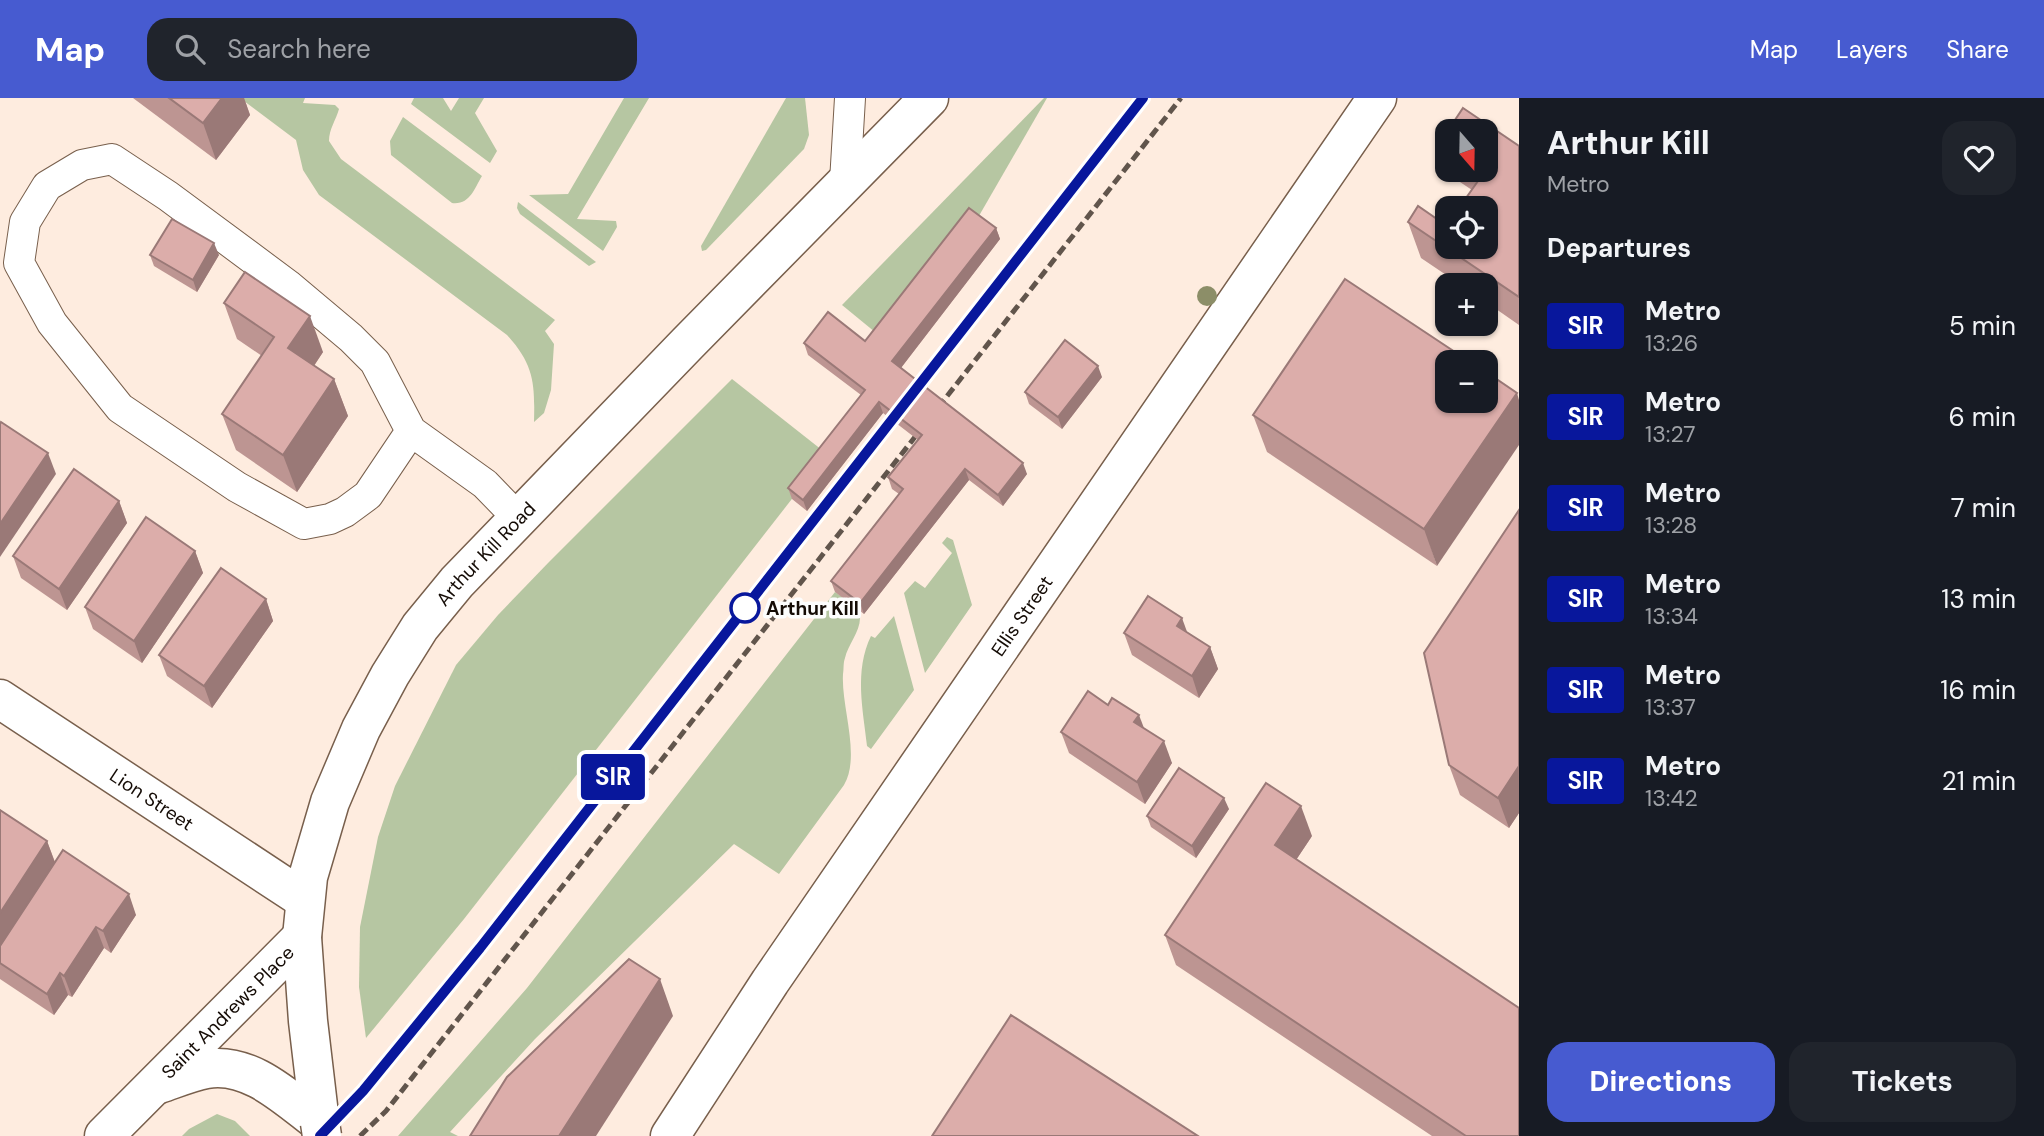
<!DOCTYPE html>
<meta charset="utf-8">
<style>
:root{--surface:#171b24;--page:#20242c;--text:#f1f3f6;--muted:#9ea1a6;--accent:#475bd0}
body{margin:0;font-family:"DM Sans",sans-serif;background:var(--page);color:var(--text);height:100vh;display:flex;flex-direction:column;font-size:26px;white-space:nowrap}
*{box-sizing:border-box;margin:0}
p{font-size:23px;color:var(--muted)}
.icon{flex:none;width:38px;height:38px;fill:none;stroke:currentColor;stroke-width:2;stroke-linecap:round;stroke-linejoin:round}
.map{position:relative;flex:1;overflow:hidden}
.side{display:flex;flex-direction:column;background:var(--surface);width:525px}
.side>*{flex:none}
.badge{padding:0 14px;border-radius:5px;font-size:24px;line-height:46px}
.needle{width:46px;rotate:160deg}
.fabs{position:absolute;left:1435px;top:21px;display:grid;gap:14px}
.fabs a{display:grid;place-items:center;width:63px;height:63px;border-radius:14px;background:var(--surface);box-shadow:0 2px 5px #0004;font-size:35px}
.map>.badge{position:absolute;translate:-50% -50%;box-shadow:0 0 0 4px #fff}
h2{padding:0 28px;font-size:26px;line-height:63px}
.round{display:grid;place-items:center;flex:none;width:74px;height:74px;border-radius:21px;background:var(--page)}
.overview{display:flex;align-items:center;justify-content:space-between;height:119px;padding:0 28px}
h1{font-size:33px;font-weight:800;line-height:52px}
.button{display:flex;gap:14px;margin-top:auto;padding:14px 28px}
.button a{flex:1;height:80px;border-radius:21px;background:var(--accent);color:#fff;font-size:28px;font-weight:800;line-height:80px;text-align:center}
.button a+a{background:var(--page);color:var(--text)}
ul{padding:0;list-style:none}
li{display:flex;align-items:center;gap:21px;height:91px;padding:0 28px}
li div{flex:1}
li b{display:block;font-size:26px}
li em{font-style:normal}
li .badge{min-width:77px;font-weight:700;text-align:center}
header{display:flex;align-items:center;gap:42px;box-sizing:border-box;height:98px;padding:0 35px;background:var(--accent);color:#fff}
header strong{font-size:33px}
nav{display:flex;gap:38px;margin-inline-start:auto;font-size:24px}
.search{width:490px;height:63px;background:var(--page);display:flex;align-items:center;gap:18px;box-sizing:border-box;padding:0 24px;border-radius:21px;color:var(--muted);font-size:26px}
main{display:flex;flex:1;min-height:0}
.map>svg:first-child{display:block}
</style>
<header>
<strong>Map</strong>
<div class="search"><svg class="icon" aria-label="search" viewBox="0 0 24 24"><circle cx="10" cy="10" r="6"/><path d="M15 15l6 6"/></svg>Search here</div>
<nav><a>Map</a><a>Layers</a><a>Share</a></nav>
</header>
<main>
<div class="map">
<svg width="1519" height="1038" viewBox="0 0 1519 1038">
<rect width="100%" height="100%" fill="#feecdf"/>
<!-- green -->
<g fill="#b6c6a2">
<path d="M240,0H305L303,5L335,7L339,11C336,22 329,31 329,43L341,61L555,222L545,233L554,246L551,292L544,315L534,324C535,285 534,267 507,237L319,97L303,72L296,42Z"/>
<path d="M414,0H443L451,13L459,0H484L475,15L497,53L490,65L411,6Z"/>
<path d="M624,0H649L577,121L616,123L617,129L603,153L529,97L568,96Z"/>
<path d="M786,0H805L809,37L804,51L706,152L702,153L701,148Z"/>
<path d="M1044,0H1047L976,123L881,239L842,207Z"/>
<path d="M403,19L482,78C474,91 470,107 452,105L391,57L390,43Z"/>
<path d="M518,104L596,164L589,168L520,116L517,110Z"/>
<path d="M732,281L827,356L464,821L366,940L359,889L360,829L378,739L395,688L456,567L498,517L549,464Z"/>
<path d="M947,439L953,442L972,507L925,575L904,495L915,483L925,490L952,455L942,445Z"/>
<path d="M835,494C842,499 856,507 859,515C864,529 848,546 845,560C843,565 844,571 843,576C841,609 861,658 844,687L779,776L734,746L535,941L450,1034L458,1038H398L527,890Z"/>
<path d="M894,518L914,592L871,651L867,648C863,611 854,573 871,538L875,540Z"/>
<path d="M217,1016L235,1023L250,1038H182L189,1031Z"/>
</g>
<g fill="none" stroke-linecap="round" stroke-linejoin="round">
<defs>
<g id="service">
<path d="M845,84L850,0"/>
<path d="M411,333L368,397L345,414L330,421L304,426L237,389L120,310L52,225L19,165L25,124L47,88L82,67L112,61L168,98L288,187L351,240L375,264L411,333L485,386L518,420"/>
</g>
<g id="minor">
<path id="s1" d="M0,601L305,802"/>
<path d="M159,986C174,981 190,974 206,971C250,963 288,1001 320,1025"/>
<path id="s2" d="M104,1038L302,839"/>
<path id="s3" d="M670,1038L770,884L1377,0"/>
</g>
<g id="tertiary">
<path id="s4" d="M320,1025L308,923L302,839L308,779L330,704L361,631L390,577L420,529L457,484L687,246L929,0"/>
</g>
</defs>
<!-- service casing -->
<use href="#service" stroke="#785f4c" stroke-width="32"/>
<!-- minor casing -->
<use href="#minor" stroke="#785f4c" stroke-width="41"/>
<!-- tertiary casing -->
<use href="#tertiary" stroke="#785f4c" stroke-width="41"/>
<!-- service -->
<use href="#service" stroke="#fff" stroke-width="30"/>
<!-- minor -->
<use href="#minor" stroke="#fff" stroke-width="38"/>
<!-- tertiary -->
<use href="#tertiary" stroke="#fff" stroke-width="38"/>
<!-- rail -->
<g stroke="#61554c" stroke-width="5" stroke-dasharray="10 5" stroke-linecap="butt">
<path d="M320,1038L363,993L480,850L1143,0"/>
<path d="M360,1038L386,1013L1181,0"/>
</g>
<defs>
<path id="tertiary-bridge" d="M320,1025L322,1038"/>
</defs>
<!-- tertiary-bridge casing -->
<use href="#tertiary-bridge" stroke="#785f4c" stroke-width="41" stroke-linecap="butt"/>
<!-- tertiary-bridge -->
<use href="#tertiary-bridge" stroke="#fff" stroke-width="38"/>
</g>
<!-- trees -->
<circle fill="#8c8e68" cx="1207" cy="198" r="10"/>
<!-- wall -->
<g fill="#bd9592">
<path d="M133,0H244L250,17L216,62Z"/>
<path d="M1463,10L1519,48V227L1486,204V187H1461L1421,160L1408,124L1418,108L1447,128V149H1486V110H1459L1472,92L1454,80L1451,72H1486V33H1447V62L1441,43Z"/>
<path d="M996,130L1000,141L901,270L1027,376L1003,408L969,382L864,516L835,494L831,483L899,396L892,391L888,379L918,342L883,315L807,413L792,401L788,390L861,297L808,257L804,245L865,243Z"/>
<path d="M150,157H219L197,194L154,168Z"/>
<path d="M1345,181L1437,468L1267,354L1253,317Z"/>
<path d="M224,205L323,254L314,268L334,281L348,318L297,394L236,352L222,316L262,258L237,241Z"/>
<path d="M1102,279L1062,331L1029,306L1025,294Z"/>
<path d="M119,403L127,425L67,512L21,480L13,458Z"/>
<path d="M1519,412V715L1509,730L1460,697L1449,667Z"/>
<path d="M195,453L203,475L142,565L93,531L85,509Z"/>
<path d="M266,501L273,523L212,610L167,578L159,557Z"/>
<path d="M1187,534L1210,549L1218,571L1199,600L1132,557L1124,535Z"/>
<path d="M1108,607L1143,629L1172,665L1145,706L1069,655L1061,634Z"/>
<path d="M1229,711L1196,760L1151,729L1147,718Z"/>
<path d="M0,712L47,743L55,764L136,817L111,855L104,850L72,899L68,897L54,917L0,881Z"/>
<path d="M1312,738L1296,762L1519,1038H1432L1176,867L1165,837Z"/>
</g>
<!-- shaded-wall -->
<g fill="#9a7977">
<path d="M222,0H244L250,17L216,62L203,25Z"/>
<path d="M996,130L1000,141L897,275L892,263Z"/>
<path d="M214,145L219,157L197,194L193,182Z"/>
<path d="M310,218L323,254L301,287L288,250Z"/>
<path d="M1098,268L1102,279L1062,331L1058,319Z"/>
<path d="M334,281L348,318L297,394L283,357Z"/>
<path d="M1517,295L1519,302V347L1437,468L1424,431Z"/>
<path d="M879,304L883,315L807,413L803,402Z"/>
<path d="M48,355L56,376L0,459V426Z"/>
<path d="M1023,365L1027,376L1003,408L998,397Z"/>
<path d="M965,371L969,382L864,516L860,505Z"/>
<path d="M119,403L127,425L67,512L59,491Z"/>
<path d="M195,453L203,475L142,565L134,543Z"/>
<path d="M266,501L273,523L212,610L204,588Z"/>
<path d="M1182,520L1190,542L1177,528Z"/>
<path d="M1210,549L1218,571L1199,600L1192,578Z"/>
<path d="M1139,617L1147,638L1134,624Z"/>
<path d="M1164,643L1172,665L1145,706L1137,684Z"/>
<path d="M1519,668V715L1509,730L1498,700Z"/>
<path d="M1224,700L1229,711L1196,760L1192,748Z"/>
<path d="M1301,708L1312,738L1286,777L1275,747Z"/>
<path d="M47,743L55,765L0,848V815Z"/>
<path d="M129,796L136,817L111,855L103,833Z"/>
<path d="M96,829L104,850L72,899L64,878Z"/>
<path d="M60,875L68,897L54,917L47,896Z"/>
<path d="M660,881L673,918L596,1038H559Z"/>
</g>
<!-- building -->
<g fill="#dcadaa" stroke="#9a7977" stroke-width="2">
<path d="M169,0H222L203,25Z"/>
<path d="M1463,10L1519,48V199L1408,124L1418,108L1447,128V149H1486V110H1459L1485,73L1482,72H1486V33H1447V48L1441,43Z"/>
<path d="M969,110L996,130L892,263L1023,365L998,397L965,371L860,505L831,483L903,391L888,379L922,337L879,304L803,402L788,390L865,292L804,245L828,214L865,243Z"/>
<path d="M172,121L214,145L193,182L150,157Z"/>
<path d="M245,174L310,218L288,250L334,281L283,357L222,316L274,239L224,205Z"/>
<path d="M1345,181L1470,264H1447V303H1486V274L1517,295L1424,431L1253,317Z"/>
<path d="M1065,242L1098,268L1058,319L1025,294Z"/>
<path d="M1,324L48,355L0,426V326Z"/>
<path d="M74,371L119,403L59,491L13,458Z"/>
<path d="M1519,412V668L1498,700L1449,667L1424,555Z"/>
<path d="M146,419L195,453L134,543L85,509Z"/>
<path d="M221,470L266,501L204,588L159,557Z"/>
<path d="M1148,498L1182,520L1177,528L1210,549L1192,578L1124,535Z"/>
<path d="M1088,593L1108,607L1112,600L1139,617L1134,624L1164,643L1137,684L1061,634Z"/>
<path d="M1179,670L1224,700L1192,748L1147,718Z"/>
<path d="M1266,685L1301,708L1275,747L1519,910V1038H1466L1165,837Z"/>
<path d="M0,712L47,743L0,815Z"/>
<path d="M63,752L129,796L103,833L96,829L64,878L60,875L47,896L0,865V848Z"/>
<path d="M629,861L660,881L559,1038H470L507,979Z"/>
<path d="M1011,917L1198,1038H932Z"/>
</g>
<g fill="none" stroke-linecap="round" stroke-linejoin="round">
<defs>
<path id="line" d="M320,1038L363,993L480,850L1143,0"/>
</defs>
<!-- line casing -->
<use href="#line" stroke="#fff" stroke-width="16"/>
<!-- line -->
<use href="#line" stroke="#08179c" stroke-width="10"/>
</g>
<!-- markers -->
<circle fill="#fff" stroke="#08179c" stroke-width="3.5" cx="745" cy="510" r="14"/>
<g text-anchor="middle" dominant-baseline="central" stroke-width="7" stroke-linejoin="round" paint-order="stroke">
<!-- street labels -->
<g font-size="19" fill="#140b05" stroke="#fdfdfd">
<text stroke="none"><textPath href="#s4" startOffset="621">Arthur Kill Road</textPath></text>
<text stroke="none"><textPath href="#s3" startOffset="628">Ellis Street</textPath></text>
<text stroke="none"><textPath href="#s1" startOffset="182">Lion Street</textPath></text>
<text stroke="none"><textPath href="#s2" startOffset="175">Saint Andrews Place</textPath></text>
</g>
<!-- stop labels -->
<g font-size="19" font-weight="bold" fill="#140b05" stroke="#fdfdfd" text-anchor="start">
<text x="766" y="510">Arthur Kill</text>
</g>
</g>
</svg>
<div class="fabs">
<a><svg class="needle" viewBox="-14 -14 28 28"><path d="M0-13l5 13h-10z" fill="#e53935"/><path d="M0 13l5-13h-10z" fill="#9ea1a6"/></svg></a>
<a><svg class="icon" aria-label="locate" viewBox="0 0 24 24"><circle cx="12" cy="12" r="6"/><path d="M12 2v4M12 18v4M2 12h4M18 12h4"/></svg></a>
<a>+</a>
<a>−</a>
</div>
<b class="badge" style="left:613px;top:679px;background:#08179c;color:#fff">SIR</b>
</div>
<section class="side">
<div class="overview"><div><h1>Arthur Kill</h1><p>Metro</p></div><a class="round"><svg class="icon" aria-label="heart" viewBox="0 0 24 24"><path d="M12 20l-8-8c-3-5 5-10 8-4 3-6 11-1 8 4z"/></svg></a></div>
<h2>Departures</h2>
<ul>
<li><span class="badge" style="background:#08179c;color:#fff">SIR</span><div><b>Metro</b><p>13:26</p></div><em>5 min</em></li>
<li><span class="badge" style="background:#08179c;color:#fff">SIR</span><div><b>Metro</b><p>13:27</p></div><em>6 min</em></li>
<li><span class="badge" style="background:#08179c;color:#fff">SIR</span><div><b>Metro</b><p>13:28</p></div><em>7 min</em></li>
<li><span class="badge" style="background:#08179c;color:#fff">SIR</span><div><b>Metro</b><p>13:34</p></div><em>13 min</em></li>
<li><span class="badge" style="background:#08179c;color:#fff">SIR</span><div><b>Metro</b><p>13:37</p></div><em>16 min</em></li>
<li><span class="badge" style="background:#08179c;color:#fff">SIR</span><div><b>Metro</b><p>13:42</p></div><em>21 min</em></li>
</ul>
<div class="button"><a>Directions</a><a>Tickets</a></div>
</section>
</main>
